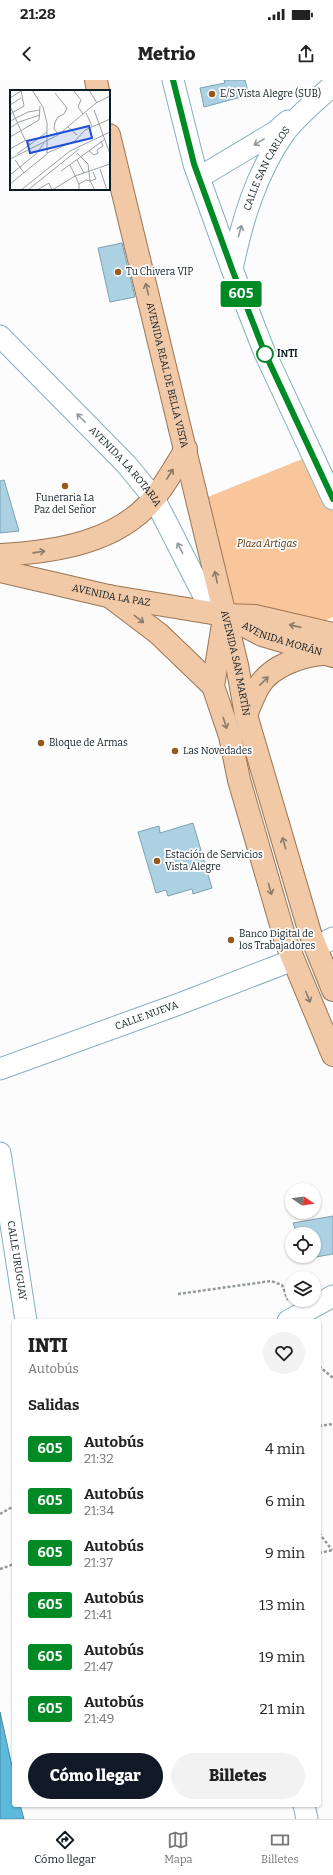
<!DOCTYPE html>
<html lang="es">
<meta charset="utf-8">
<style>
:root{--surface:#fff;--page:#f2f2f2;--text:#222;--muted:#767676;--line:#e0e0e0;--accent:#111827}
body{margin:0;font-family:Bitter,serif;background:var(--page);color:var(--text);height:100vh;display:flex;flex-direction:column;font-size:15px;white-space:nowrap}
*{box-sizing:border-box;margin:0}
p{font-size:13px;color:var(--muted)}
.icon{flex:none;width:22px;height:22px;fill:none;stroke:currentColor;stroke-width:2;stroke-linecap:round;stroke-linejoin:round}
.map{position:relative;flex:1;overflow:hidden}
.sheet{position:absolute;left:12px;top:1239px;width:309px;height:488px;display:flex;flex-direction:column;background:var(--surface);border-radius:4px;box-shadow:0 1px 3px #0004}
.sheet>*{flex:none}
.badge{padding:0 8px;border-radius:3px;font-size:14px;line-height:26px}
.needle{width:26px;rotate:103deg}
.controls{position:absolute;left:285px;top:1103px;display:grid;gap:8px}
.controls a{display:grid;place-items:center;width:36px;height:36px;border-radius:50%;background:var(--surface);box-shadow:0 1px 3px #0004;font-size:20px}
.map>.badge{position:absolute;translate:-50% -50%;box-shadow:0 0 0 2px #fff}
h2{padding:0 16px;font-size:15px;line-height:36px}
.round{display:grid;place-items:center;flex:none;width:42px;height:42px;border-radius:21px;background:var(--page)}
.head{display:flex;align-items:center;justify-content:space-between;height:68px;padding:0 16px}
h1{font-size:19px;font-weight:800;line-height:30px}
.primary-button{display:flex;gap:8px;margin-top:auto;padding:8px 16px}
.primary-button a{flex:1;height:46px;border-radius:24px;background:var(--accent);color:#fff;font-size:16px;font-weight:800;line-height:46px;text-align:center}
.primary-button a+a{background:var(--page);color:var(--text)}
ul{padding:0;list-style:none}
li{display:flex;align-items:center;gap:12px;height:52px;padding:0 16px}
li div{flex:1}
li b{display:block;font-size:15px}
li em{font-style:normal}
li .badge{min-width:44px;font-weight:700;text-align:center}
.status{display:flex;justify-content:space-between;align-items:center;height:28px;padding:0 20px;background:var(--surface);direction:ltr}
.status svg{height:11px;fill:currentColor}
header{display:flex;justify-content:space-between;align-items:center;height:52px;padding:0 16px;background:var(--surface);font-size:18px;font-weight:800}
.dock{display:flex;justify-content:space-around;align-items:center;height:56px;border-top:1px solid var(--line);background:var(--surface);font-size:11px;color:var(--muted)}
.dock a{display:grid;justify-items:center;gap:2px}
.dock .active{color:var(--accent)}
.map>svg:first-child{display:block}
</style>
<div class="status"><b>21:28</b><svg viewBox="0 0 49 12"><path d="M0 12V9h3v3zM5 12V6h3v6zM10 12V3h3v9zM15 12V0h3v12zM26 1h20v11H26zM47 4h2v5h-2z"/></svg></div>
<header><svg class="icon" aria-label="back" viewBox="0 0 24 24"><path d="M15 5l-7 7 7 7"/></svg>Metrio<svg class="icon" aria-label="share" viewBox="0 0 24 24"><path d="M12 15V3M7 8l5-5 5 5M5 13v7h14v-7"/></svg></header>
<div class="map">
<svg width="333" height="1739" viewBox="0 0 333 1739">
<rect width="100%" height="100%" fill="#fcfcfc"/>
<!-- green -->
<path fill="#f9c69b" d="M312,375L333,429V537L315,545L214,523L188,425Z"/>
<!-- water -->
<path fill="#5db9dd" stroke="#458aa5" d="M0,1632L14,1695V1725H20L24,1739H0Z"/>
<!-- building -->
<g fill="#abd1e2" stroke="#7da2b3">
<path d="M224,0H245L249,15L204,27L200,8L225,3Z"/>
<path d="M122,163L135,217L110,222L98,168Z"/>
<path d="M4,400L19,451L0,453V401Z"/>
<path d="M193,743L212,808L193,814L192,809L168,816L166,810L156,813L138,752L159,746L160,753Z"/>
<path d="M333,1136V1174L305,1179L304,1176H314V1154H297L293,1143Z"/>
</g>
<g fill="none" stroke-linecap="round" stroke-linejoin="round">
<defs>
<g id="minor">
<path d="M173,0L194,84L232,189L264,271L333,419"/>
<path d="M200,97L275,52L288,41"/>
<path id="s1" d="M232,189C242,141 256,93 285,52C298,35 317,20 333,5"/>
<path id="s2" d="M0,256L126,384L154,418L204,516L224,535"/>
<path d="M316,867L333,858"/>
<path id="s3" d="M0,989L179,924L293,880"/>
<path id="s4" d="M0,1073L26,1241"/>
<path d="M288,1241L333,1216"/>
<path d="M304,1725L307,1739"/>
</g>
<g id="major">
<path d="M96,0L98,11"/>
<path id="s5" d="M109,55L237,585L246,635L310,853L333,910"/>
<path d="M0,475C54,472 118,463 154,418C166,404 176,385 186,369"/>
<path id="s6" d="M0,491L108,516L224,535L255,536L333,554"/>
<path d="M109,516L159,554L213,606"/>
<path id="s7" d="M234,540L262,555L333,576"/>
<path d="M223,544L213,606L230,656L239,700L286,862L333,975"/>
<path d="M246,635C250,625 254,615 259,606C271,586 301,576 322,574"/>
</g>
</defs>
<!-- minor casing -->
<use href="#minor" stroke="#88aebe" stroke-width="23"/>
<!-- major casing -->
<use href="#major" stroke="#9b7552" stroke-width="24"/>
<!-- path -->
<g stroke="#93999c" stroke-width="2.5" stroke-dasharray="3 2" stroke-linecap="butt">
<path d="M178,1214L271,1201L282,1205L288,1220"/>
<path d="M319,1286L333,1298"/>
<path d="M319,1346L333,1344"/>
<path d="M0,1434L14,1426"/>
<path d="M319,1453L332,1470"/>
<path d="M319,1473L333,1470"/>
<path d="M0,1489L14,1484"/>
</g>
<!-- minor -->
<use href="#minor" stroke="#fff" stroke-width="21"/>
<!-- major -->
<use href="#major" stroke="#f1c9a7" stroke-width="22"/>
</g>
<!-- one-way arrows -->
<defs><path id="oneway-shaft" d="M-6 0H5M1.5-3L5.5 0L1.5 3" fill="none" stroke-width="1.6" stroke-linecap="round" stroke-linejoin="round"/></defs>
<g stroke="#92999c">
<use href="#oneway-shaft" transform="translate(259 62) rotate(149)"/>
<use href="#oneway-shaft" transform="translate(240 151) rotate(-74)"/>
<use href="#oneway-shaft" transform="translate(81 338) rotate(-135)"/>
<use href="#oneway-shaft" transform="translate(180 468) rotate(-117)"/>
</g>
<g stroke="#8a7b6b">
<use href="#oneway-shaft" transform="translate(147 209) rotate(-104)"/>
<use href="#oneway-shaft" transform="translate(170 394) rotate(-57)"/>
<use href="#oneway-shaft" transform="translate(39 472) rotate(-8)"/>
<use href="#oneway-shaft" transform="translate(216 497) rotate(-102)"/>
<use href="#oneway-shaft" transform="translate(139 539) rotate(38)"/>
<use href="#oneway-shaft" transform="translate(295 546) rotate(-167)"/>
<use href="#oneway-shaft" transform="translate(264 601) rotate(-45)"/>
<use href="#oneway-shaft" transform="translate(225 643) rotate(72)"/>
<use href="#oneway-shaft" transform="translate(284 763) rotate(-106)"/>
<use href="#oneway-shaft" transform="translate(270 809) rotate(74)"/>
<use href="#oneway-shaft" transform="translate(308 917) rotate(68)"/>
</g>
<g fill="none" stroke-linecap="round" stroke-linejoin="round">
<defs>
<path id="line" d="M173,0L194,84L232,189L264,271L333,419"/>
</defs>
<!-- line casing -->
<use href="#line" stroke="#fff" stroke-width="9"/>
<!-- line -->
<use href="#line" stroke="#008a26" stroke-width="6"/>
</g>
<!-- markers -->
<g fill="#975a1c" stroke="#fff" stroke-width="1.5">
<circle cx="212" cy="14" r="4"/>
<circle cx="118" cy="192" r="4"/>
<circle cx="65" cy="406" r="4"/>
<circle cx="41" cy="663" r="4"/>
<circle cx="175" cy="671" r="4"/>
<circle cx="157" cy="781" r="4"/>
<circle cx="231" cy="860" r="4"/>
</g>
<circle fill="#fff" stroke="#008a26" stroke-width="2" cx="265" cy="274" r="8"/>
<g text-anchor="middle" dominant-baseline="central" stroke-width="3.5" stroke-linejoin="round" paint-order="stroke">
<!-- poi labels -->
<g font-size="10" fill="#0d1c22" stroke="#fff" text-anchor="start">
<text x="220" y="14">E/S Vista Alegre (SUB)</text>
<text x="126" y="192">Tu Chivera VIP</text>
<text x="65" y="418" text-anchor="middle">Funeraria La<tspan x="65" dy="12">Paz del Señor</tspan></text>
<text x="49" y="663">Bloque de Armas</text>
<text x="183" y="671">Las Novedades</text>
<text x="165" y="775">Estación de Servicios<tspan x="165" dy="12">Vista Alegre</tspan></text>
<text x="239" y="854">Banco Digital de<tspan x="239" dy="12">los Trabajadores</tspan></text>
</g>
<!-- street labels -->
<g font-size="10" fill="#0d1c22" stroke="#fff">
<text stroke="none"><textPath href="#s1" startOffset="107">CALLE SAN CARLOS</textPath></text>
<text stroke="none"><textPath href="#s5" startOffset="247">AVENIDA REAL DE BELLA VISTA</textPath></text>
<text stroke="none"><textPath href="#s2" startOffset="181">AVENIDA LA ROTARIA</textPath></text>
<text stroke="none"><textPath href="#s6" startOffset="114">AVENIDA LA PAZ</textPath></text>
<text stroke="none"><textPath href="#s7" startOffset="52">AVENIDA MORÁN</textPath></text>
<text stroke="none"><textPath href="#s5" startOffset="543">AVENIDA SAN MARTÍN</textPath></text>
<text stroke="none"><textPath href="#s3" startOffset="156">CALLE NUEVA</textPath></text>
<text stroke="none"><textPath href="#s4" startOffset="109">CALLE URUGUAY</textPath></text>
</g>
<!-- stop labels -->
<g font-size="10" font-weight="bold" fill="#0d1c22" stroke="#fff" text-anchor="start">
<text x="277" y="274">INTI</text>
</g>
<!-- park labels -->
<g font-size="10" font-style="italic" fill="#522a00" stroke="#fff">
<text x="267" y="464">Plaza Artigas</text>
</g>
</g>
<!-- overview -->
<g transform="translate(10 10)">
<rect width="100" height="100" fill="#fcfcfc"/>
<path fill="none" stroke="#9ca2a5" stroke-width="1" d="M63,0L71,10L68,17L73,24M79,0L87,13M45,3L57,18L54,24L48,27L45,32L44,39L48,44M0,8L11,1M0,15L11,8M0,16L15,50L21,55M84,20L100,64M76,23L82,36M0,24L14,16L11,0M0,31L18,22L30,20M58,37L67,45M0,38L9,32L30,25M0,47L29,30L30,16M0,59L16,50M79,61L84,65L88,63L87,60L93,56L91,51M37,63L65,51L75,40L100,29M67,63L78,74L80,91L86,89L83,82M7,64L37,42M0,69L48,45L86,13L100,6M5,70L14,83M67,70L74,83M60,75L69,94M90,79L97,100M51,81L94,50M0,85L26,64L34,53M0,94L37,64V33L33,17L22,0M11,100L60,61L100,42M18,100L69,59M27,100L39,93L42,100M42,100L65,86L100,74M69,100V94L76,90L80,91L85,100"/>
<path fill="#1d4ed8" fill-opacity="0.15" stroke="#1d4ed8" stroke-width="2" d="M79,36L82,48L20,63L17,51Z"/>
<rect width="100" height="100" fill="none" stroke="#0d1c22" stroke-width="2"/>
</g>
</svg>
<div class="controls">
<a><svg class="needle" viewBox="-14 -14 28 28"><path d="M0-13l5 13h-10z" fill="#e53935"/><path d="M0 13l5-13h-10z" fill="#767676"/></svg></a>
<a><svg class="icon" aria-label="locate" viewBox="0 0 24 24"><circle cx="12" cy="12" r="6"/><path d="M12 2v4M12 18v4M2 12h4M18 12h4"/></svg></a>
<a><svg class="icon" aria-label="layers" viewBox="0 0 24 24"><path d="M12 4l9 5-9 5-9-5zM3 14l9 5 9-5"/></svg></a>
</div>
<b class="badge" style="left:241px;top:214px;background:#008a26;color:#fff">605</b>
<section class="sheet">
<div class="head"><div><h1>INTI</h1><p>Autobús</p></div><a class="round"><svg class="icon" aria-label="heart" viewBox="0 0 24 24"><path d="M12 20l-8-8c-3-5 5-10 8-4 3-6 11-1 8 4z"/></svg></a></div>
<h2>Salidas</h2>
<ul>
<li><span class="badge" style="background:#008a26;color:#fff">605</span><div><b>Autobús</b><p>21:32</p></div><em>4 min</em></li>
<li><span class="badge" style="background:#008a26;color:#fff">605</span><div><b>Autobús</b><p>21:34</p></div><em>6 min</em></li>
<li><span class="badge" style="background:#008a26;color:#fff">605</span><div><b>Autobús</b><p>21:37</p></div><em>9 min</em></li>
<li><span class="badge" style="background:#008a26;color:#fff">605</span><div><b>Autobús</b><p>21:41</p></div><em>13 min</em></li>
<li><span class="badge" style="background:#008a26;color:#fff">605</span><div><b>Autobús</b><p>21:47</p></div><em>19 min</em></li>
<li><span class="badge" style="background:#008a26;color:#fff">605</span><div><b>Autobús</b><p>21:49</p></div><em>21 min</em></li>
</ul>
<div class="primary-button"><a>Cómo llegar</a><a>Billetes</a></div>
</section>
</div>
<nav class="dock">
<a class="active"><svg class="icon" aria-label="directions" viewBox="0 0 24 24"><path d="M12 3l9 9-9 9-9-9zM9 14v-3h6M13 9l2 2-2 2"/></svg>Cómo llegar</a>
<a><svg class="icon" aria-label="map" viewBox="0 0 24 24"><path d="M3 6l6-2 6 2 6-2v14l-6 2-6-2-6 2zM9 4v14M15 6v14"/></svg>Mapa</a>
<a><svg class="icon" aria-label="tickets" viewBox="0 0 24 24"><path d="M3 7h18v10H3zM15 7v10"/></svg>Billetes</a>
</nav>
